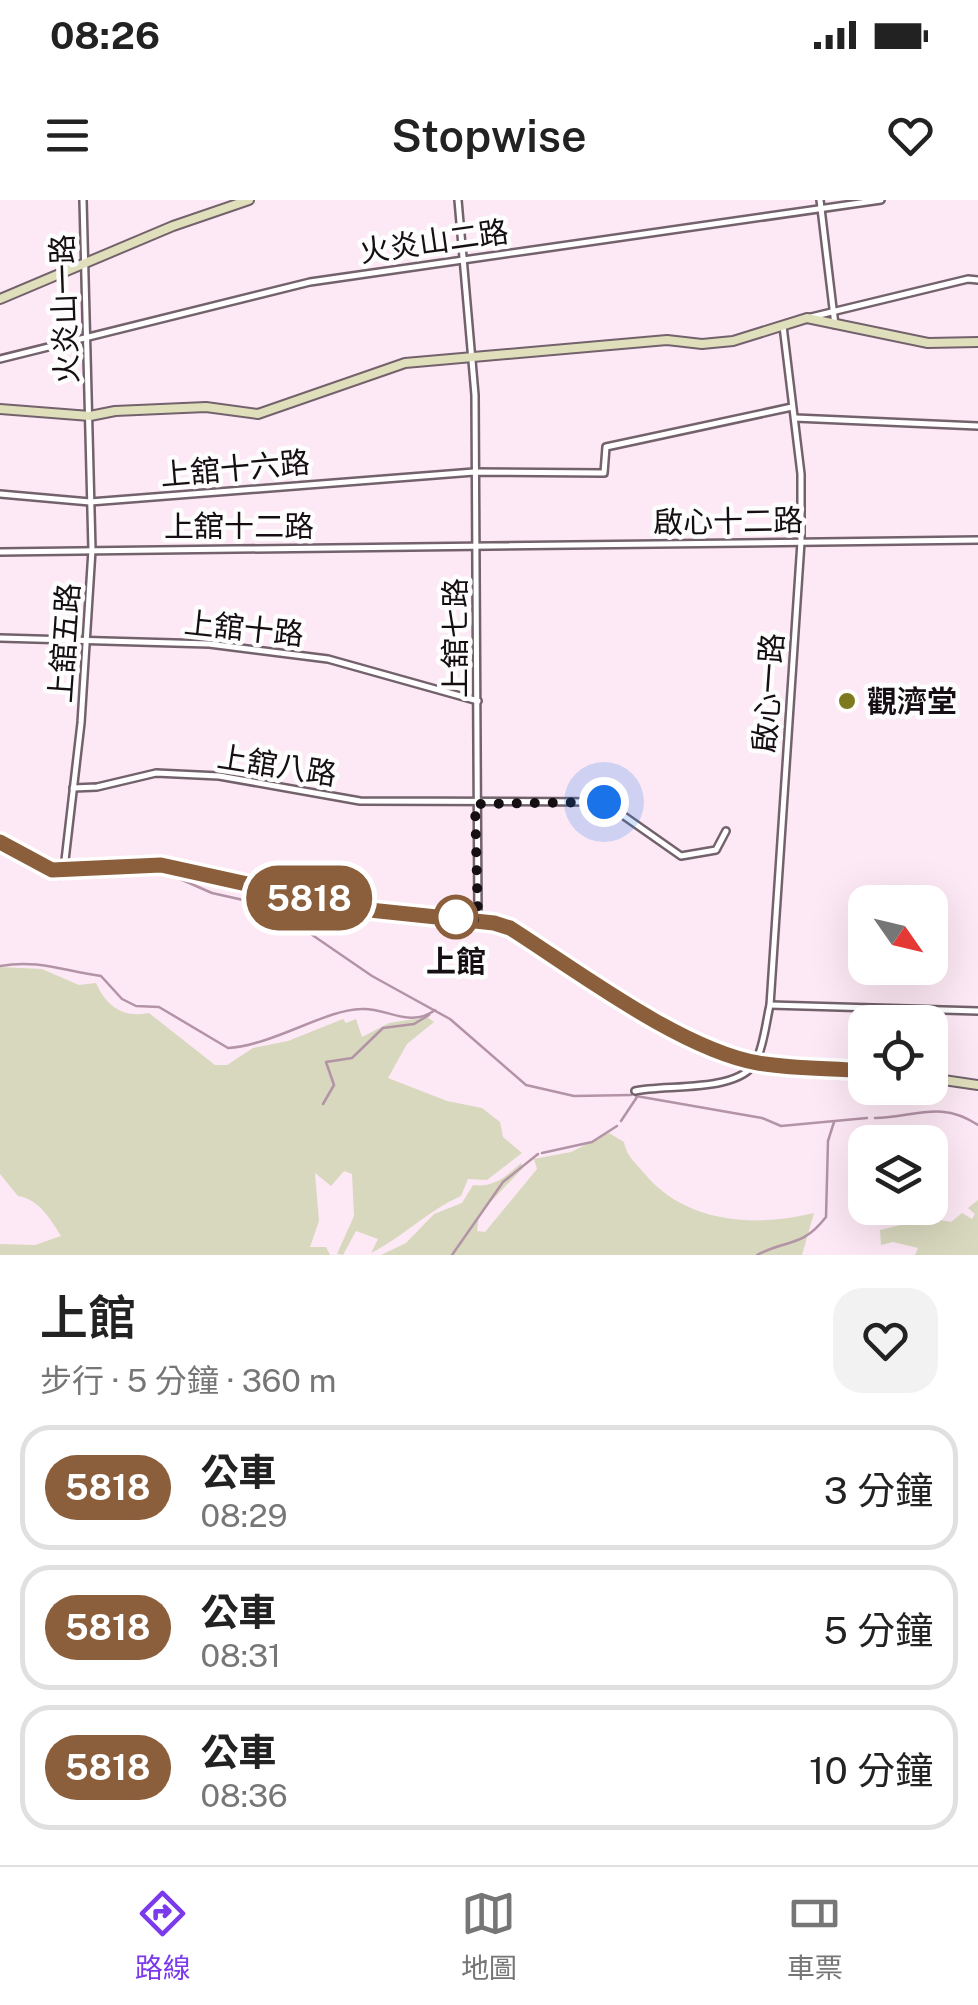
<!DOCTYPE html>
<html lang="zh-TW">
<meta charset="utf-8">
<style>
:root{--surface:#fff;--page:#f2f2f2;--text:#222;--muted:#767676;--line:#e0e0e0;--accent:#7c3aed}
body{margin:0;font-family:"Public Sans","Noto Sans TC",sans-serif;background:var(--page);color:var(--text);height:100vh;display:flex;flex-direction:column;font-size:38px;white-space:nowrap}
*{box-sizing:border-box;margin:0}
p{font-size:32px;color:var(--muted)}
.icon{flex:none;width:55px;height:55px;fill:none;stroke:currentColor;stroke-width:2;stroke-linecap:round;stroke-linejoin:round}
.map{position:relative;height:1055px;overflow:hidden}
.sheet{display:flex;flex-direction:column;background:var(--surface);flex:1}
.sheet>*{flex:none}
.badge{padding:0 20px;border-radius:32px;font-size:35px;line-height:65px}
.needle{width:65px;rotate:124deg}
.tools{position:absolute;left:848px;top:685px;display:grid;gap:20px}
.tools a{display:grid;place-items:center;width:100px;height:100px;border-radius:20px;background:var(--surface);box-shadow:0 10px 40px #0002;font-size:50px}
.you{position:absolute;width:50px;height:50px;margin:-25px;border:8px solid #fff;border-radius:50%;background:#1a73e8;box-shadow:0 0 0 15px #1a73e833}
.map>.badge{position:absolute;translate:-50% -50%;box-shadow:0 0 0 5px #fff}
.round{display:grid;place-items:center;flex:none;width:105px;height:105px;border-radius:30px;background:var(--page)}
.head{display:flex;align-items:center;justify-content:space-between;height:170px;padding:0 40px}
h1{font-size:48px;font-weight:600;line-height:75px}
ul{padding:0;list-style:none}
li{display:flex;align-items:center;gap:30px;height:125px;margin:0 20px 15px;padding:0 20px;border:5px solid var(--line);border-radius:30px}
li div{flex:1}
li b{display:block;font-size:38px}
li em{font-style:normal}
li .badge{min-width:110px;font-weight:700;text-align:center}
.status{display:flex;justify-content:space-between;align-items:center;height:70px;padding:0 50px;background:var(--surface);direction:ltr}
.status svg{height:28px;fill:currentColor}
header{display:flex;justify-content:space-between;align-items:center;height:130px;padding:0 40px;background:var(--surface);font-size:45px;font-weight:600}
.menu{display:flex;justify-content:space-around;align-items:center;height:140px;border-top:2px solid var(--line);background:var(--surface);font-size:28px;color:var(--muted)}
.menu a{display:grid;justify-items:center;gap:5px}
.menu .current{color:var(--accent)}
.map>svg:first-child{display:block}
</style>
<div class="status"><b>08:26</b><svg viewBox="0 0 49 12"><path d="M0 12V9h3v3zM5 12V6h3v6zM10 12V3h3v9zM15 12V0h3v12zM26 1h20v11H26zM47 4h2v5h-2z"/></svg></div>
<header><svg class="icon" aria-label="menu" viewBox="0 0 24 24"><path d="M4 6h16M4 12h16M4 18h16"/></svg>Stopwise<svg class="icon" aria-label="heart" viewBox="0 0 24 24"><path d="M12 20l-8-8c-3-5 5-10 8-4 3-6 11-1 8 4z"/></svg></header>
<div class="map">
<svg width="978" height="1055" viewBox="0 0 978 1055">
<rect width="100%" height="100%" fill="#fde9f5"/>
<!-- green -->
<g fill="#d8d8be">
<path d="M0,767L42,769L79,785L96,783C107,807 123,818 149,813L215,865H227L253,848L288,841L343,819L346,823L356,819L362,837L389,823L427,817L434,822L407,844L388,878L447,901L482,908L500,922L503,937L522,953L487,980L468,979L461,996C427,1011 403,1037 371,1053L378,1039L356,1031L343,1055L337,1054L354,1016L352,974L344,971L331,986L315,973L319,1021L310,1047H326L330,1055H0V1044L35,1045L61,1036C51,1020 39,999 18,996L0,974Z"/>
<path d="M609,933L624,942C627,957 634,961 644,973C685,1023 754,1028 814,1013L802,1055H381L406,1043L434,1014L462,1003L473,985C494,988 506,976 521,963L523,968L479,1014L477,1031L485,1032L537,969L534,959L571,952Z"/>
<path d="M978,1000V1055H915L918,1048L893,1042L881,1045L880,1030L930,1018L951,1022L962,1013L972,1019L975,1014L968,1008Z"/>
</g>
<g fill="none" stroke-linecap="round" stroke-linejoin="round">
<!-- stream -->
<g stroke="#b393a6" stroke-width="2.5">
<path d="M0,649L59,679L164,672L212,693L270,706L372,776L450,819L526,885L574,896L631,895"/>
<path d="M0,766C38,759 64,771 101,776L122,799L136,806L159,807L228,848C274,845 324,810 361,809C386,807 410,829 435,810"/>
<path d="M636,896L762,918L781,926L867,918"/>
<path d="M323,904L334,885L326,862L352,858L383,828L414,824L429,815"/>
<path d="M875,918C915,917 941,900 978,925"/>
<path d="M621,921L637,897"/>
<path d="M542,953L592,942L617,926"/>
<path d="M452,1055L503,982L538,954"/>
<path d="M757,1055C787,1039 802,1048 826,1017L828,941L834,922"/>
</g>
<defs>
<g id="street">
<path d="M458,0L475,195L478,720"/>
<path d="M820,0L835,125"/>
<path d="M811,117L968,79L978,80"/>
<path d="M0,159L310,82L881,0"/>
<path d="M795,218L978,226"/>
<path d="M0,294L90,302L474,272L604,273L606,247L792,207"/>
<path d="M0,352L978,340"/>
<path d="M0,438L209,444L328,459L478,501"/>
<path d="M73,588L97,587L156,573L219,576L360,601L604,602L681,656L716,650L726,631"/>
<path d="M64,669L81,523L92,350L83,0"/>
<path d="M770,805L978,811"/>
<path d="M635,891C666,884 740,893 756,861C764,845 766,822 770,805L801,342V274L783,126"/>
</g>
<g id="secondary">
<path d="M0,99L173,26L249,0"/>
<path d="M0,209L90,216L115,211L206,207L258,214L405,163L667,140L702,144L733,141L807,118L928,143L978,142"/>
<path d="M0,642L51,670L161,665L360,709L494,723L510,728C576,770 682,850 758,863C793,869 830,868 865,871"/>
<path d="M930,878L978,885"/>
</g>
</defs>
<!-- street casing -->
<use href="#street" stroke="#73626c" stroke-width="10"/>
<!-- secondary casing -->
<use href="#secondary" stroke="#73626c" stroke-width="12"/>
<!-- street -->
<use href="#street" stroke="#fff" stroke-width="5"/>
<!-- secondary -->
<use href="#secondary" stroke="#e0dfbc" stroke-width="8"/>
</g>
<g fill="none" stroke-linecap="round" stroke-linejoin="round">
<defs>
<path id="line" d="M0,642L52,670L161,665L360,709L494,723L510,728C576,770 682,850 758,863C793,869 830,868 865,871"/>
</defs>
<!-- line casing -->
<use href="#line" stroke="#fff" stroke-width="22"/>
<!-- line -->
<use href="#line" stroke="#8b5e3c" stroke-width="15"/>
<!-- walk -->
<path stroke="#150e12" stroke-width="10" stroke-dasharray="0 18" d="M456,717L478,720L475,604L604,602"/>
</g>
<!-- markers -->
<circle fill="#7d791f" stroke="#fdfdfd" stroke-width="4" cx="847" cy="501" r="10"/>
<circle fill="#fff" stroke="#8b5e3c" stroke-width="5" cx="456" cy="717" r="20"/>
<g text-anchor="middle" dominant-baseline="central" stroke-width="9" stroke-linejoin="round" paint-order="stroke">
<!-- street labels -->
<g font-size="30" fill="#150e12" stroke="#fdfdfd">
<text transform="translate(434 41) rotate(-8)">火炎山二路</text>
<text transform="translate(64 109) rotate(-92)">火炎山一路</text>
<text transform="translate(235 268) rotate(-5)">上舘十六路</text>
<text transform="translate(728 321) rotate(-1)">啟心十二路</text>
<text x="239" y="326">上舘十二路</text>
<text transform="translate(244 428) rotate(6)">上舘十路</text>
<text transform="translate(455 438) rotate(-90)">上舘七路</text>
<text transform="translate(64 443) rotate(-86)">上舘五路</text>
<text transform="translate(768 493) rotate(-86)">啟心一路</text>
<text transform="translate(277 565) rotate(9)">上舘八路</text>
</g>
<!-- poi labels -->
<g font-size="30" font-weight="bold" fill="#150e12" stroke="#fdfdfd" text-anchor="start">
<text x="867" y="501">觀濟堂</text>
</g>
<!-- stop labels -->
<g font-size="30" font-weight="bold" fill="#150e12" stroke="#fdfdfd">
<text x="456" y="761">上館</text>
</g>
</g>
</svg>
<div class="tools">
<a><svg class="needle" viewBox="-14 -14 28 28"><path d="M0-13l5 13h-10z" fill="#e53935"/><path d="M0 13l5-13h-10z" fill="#767676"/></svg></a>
<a><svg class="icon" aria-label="locate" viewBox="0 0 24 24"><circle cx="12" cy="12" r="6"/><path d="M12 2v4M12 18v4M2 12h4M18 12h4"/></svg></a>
<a><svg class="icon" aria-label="layers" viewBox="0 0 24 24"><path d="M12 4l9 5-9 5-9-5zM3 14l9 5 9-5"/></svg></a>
</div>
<div class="you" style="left:604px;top:602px"></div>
<b class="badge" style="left:309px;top:698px;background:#8b5e3c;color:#fff">5818</b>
</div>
<section class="sheet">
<div class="head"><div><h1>上館</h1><p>步行 · 5 分鐘 · 360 m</p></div><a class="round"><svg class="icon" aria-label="heart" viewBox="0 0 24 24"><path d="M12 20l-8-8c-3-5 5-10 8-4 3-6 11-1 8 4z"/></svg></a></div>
<ul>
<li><span class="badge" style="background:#8b5e3c;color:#fff">5818</span><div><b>公車</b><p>08:29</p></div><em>3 分鐘</em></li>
<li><span class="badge" style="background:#8b5e3c;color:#fff">5818</span><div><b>公車</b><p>08:31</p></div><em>5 分鐘</em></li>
<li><span class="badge" style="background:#8b5e3c;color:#fff">5818</span><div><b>公車</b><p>08:36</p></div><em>10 分鐘</em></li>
</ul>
</section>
<nav class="menu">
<a class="current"><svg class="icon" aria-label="directions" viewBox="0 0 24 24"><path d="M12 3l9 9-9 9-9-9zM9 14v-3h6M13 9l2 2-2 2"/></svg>路線</a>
<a><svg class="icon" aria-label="map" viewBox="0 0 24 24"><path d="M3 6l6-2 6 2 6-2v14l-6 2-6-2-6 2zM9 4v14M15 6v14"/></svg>地圖</a>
<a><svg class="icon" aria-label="tickets" viewBox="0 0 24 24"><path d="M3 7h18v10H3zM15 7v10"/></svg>車票</a>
</nav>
